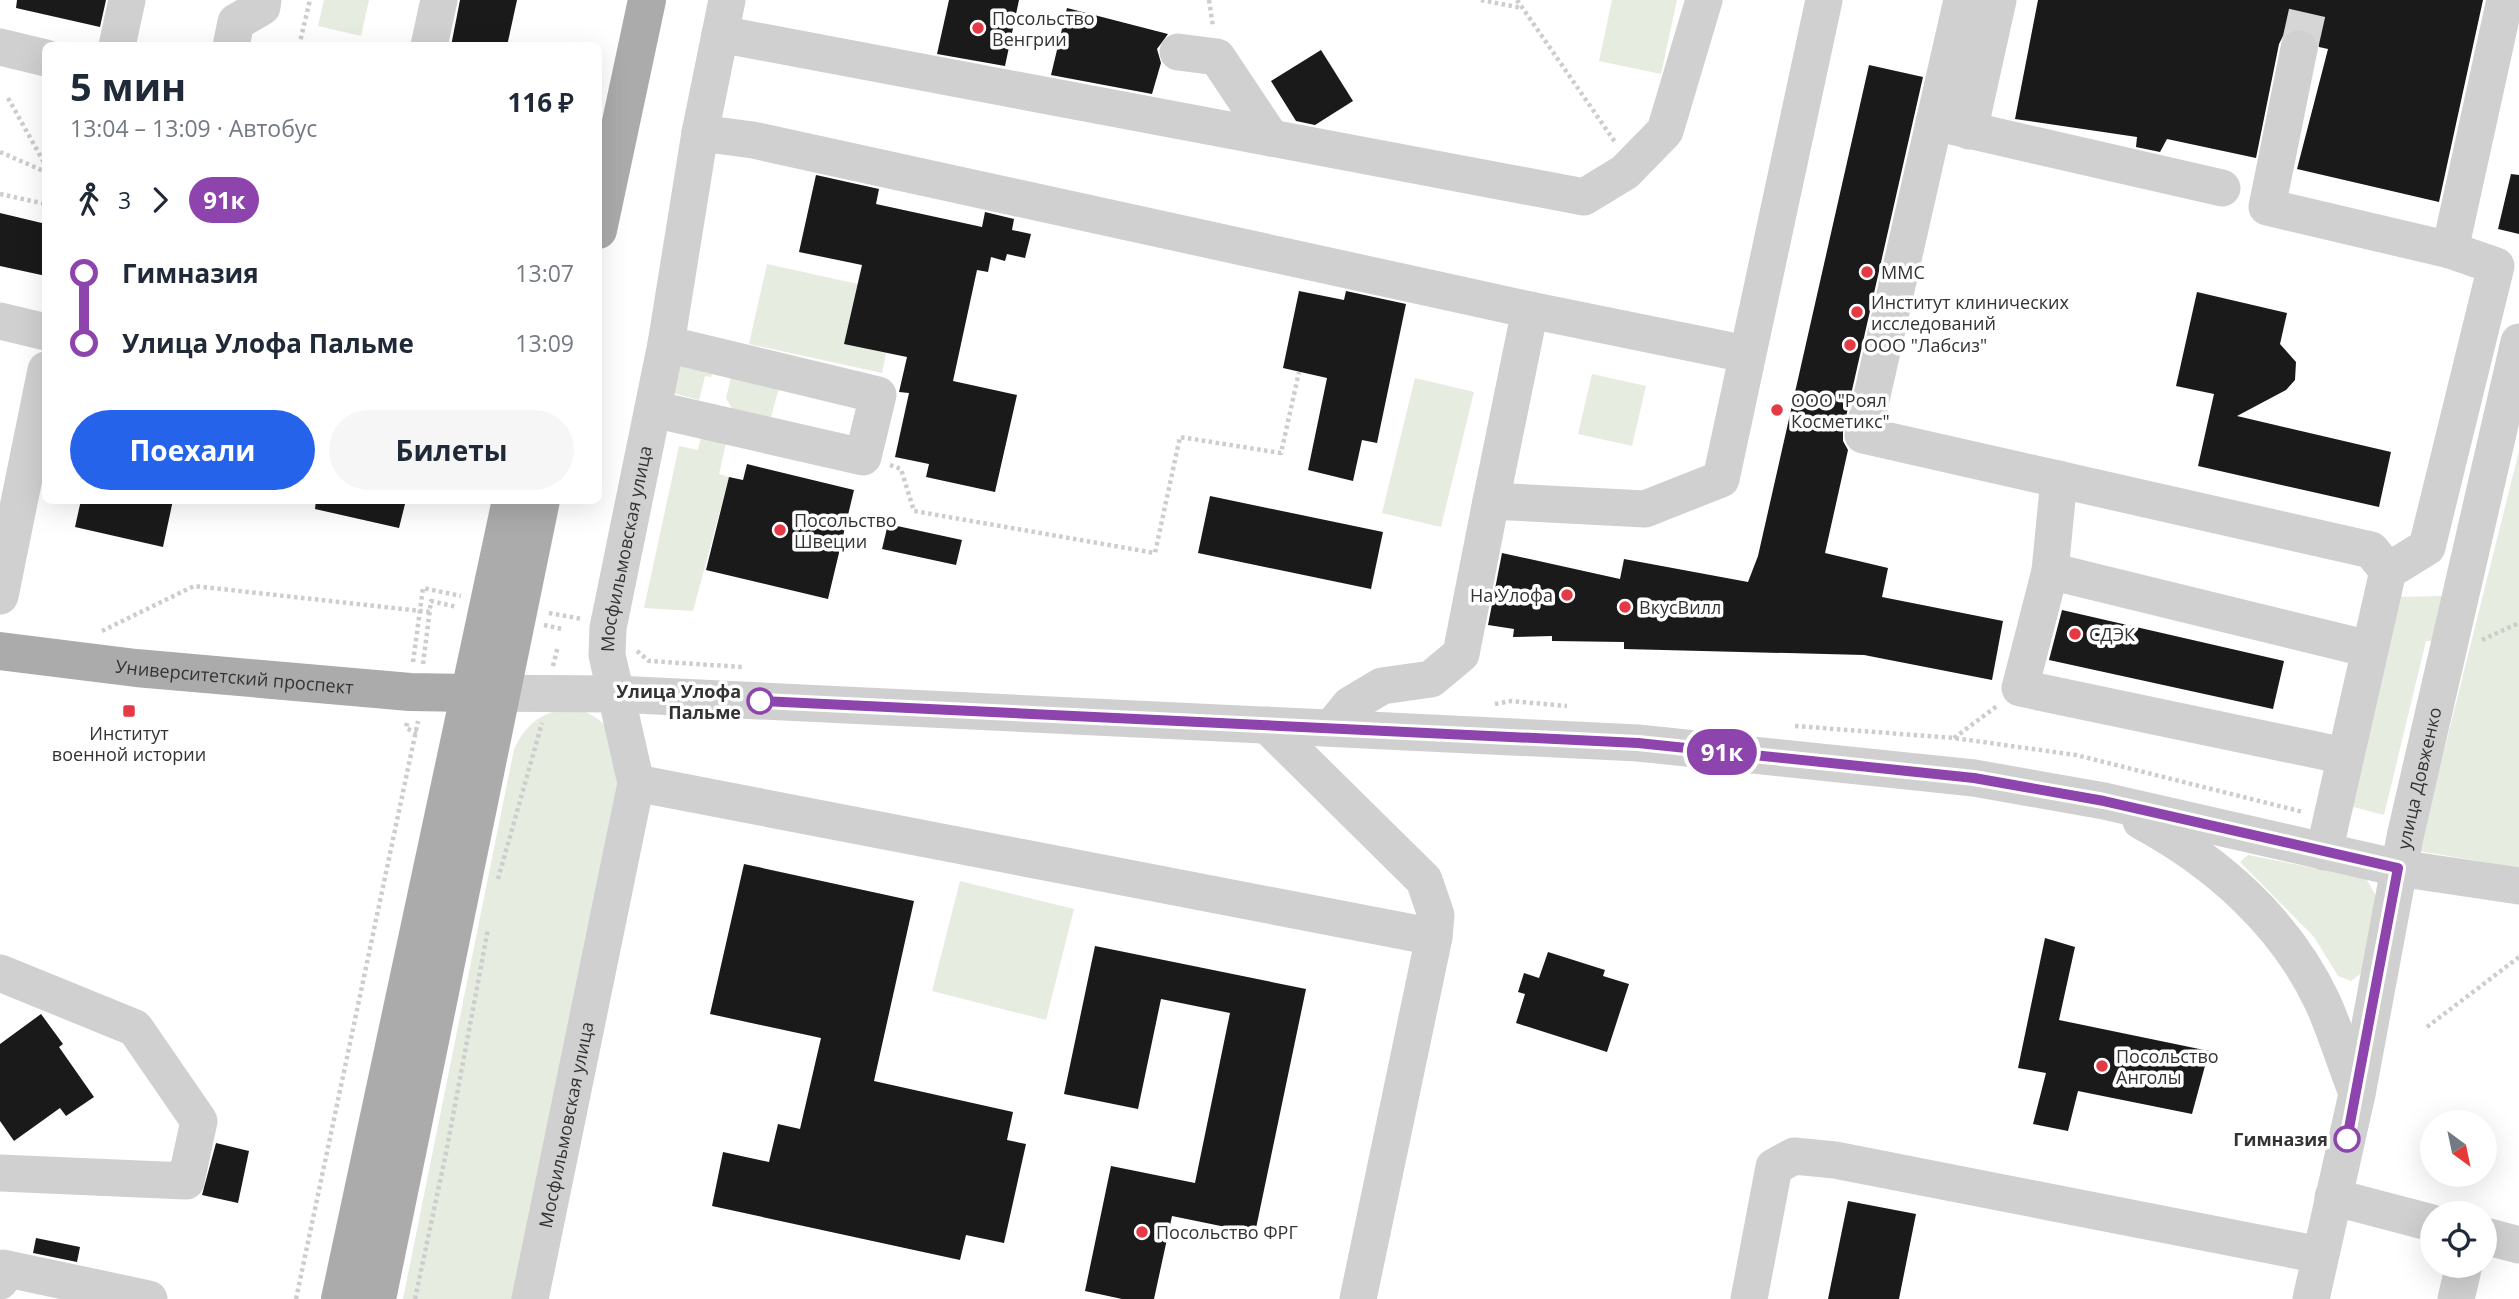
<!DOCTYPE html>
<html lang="ru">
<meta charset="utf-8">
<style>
:root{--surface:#fff;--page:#f6f6f7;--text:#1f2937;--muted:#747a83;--accent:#2563eb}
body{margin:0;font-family:"Open Sans",sans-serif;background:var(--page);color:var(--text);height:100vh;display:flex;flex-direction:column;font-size:26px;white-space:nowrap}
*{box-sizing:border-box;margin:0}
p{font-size:23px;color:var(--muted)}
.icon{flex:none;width:38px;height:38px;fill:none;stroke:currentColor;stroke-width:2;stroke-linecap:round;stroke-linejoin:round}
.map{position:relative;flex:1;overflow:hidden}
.details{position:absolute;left:42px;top:42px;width:560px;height:462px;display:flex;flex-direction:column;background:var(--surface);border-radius:10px;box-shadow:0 7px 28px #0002}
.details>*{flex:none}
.badge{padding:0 14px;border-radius:23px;font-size:24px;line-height:46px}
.needle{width:46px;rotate:147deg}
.buttons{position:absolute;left:2420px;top:1110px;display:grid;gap:14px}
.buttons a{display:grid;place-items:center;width:77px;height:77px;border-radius:50%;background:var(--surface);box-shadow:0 7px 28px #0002;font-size:35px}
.map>.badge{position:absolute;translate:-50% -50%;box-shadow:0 0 0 4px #fff}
.legs{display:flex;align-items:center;gap:10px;height:77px;padding:0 28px;font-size:23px}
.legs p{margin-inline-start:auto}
.summary{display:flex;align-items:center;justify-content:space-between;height:119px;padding:0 28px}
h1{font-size:38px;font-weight:700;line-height:52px}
.button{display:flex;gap:14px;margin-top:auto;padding:14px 28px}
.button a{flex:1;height:80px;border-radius:42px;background:var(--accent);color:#fff;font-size:28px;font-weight:700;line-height:80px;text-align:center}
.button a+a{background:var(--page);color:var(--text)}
ul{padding:0 28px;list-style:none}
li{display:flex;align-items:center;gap:24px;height:70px;font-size:26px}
li i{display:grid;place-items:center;width:10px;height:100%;margin:0 9px;background:currentColor}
li i::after{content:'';width:18px;height:18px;margin:-9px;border:5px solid;border-radius:50%;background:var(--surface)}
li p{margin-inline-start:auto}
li:first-child i{background:linear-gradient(#0000 50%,currentColor 0)}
li:last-child i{background:linear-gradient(currentColor 50%,#0000 0)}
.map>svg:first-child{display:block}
</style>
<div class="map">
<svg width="2519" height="1299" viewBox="0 0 2519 1299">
<rect width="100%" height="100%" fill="#fff"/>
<!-- green -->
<g fill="#e6ecdf">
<path d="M324,0H369L361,36L318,26Z"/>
<path d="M1612,0H1677L1661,74L1599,61Z"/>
<path d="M767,264L858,284L845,343L886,353L882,373L749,344Z"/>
<path d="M679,366L712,374L711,377L705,376L699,400L673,393Z"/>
<path d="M1592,374L1646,386L1632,446L1578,434Z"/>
<path d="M731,377L781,381L770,421L734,412L726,398Z"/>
<path d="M1415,378L1474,392L1441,527L1382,513Z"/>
<path d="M701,437L726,443L719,474L729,477L693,611L644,608L679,446L698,450Z"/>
<path d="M2519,451V868L2419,851Z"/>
<path d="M2442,596L2432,641H2426L2384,815L2338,803L2388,597Z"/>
<path d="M574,708C608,718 610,732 621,763L515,1299H403L514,749C528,721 543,711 574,708Z"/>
<path d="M2248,855L2366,878L2378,900L2363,972L2351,981L2338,976L2314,937L2240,862Z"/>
<path d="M960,881L1074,909L1046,1020L932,991Z"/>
</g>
<!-- building -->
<g fill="#1a1a1a">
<path d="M17,0H106L100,27L16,8Z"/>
<path d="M460,0H517L507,46H451Z"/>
<path d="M949,0H1019L1005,66L937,54Z"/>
<path d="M2038,0H2483L2439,202L2297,169L2328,49L2319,47L2313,34L2302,28L2292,29L2283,36L2279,44L2256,158L2167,139L2160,152L2136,147L2137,137L2015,119Z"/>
<path d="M1067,8L1168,34L1157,49L1161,63L1152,94L1051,75Z"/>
<path d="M1321,50L1353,101L1315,125L1296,121L1271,81Z"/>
<path d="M1869,65L1923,77L1843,430V441L1848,450L1825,553L1888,568L1882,597L2003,621L1992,680L1864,655L1624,649V642L1552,641V636L1513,637L1514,629L1488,625L1502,553L1620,579L1624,559L1748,582L1758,556Z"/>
<path d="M2511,174L2519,175V234L2498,229Z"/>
<path d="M816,175L879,189L876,204L982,227L985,212L1014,219L1012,230L1031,234L1025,258L1007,254L1005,261L991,257L988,272L977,270L953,381L1017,395L995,492L926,477L929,464L895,457L909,393L899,392L907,357L844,344L862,265L799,252Z"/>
<path d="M0,213L46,224V276L0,266Z"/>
<path d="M1299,291L1344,300L1346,291L1406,304L1377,443L1362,440L1353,481L1308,470L1327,378L1283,368Z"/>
<path d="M2197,292L2287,313L2280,344L2296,362L2295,380L2286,390L2237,416L2391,452L2379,507L2198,466L2214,394L2176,386Z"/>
<path d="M747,464L854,490L828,599L706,570L729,477L743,480Z"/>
<path d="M1210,496L1383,532L1371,589L1198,553Z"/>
<path d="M81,500H173L163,547L75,527Z"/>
<path d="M316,500H406L399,528L315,509Z"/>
<path d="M888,524L962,540L956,565L882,549Z"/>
<path d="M2062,610L2284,661L2273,709L2049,660Z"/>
<path d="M744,864L914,901L874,1081L1013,1112L1007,1140L1026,1144L1004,1243L966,1235L960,1260L712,1206L723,1152L769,1162L778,1124L800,1129L821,1038L710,1014Z"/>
<path d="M2045,938L2075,947L2059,1020L2209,1051L2192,1114L2078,1091L2068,1131L2033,1124L2046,1073L2018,1068Z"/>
<path d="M1095,946L1306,989L1255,1233L1172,1216L1154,1299H1122L1085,1291L1111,1166L1195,1183L1230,1013L1161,999L1138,1109L1064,1094Z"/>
<path d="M1548,952L1605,970L1603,976L1629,984L1607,1052L1516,1023L1525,994L1518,992L1524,973L1539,978Z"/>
<path d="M41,1014L63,1044L59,1047L94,1097L66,1116L60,1108L14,1141L0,1121V1044Z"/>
<path d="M216,1143L249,1151L238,1203L202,1195Z"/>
<path d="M1848,1201L1916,1214L1899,1299H1828Z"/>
<path d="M36,1238L80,1247L77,1262L33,1253Z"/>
</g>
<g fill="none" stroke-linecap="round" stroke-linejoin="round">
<!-- minor-tunnel -->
<path stroke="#d6d6d6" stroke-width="37" stroke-dasharray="37 18" stroke-linecap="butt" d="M2299,49L2310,0"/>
<!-- path -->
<g stroke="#cdcdcd" stroke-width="4.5" stroke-dasharray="3.5 3.5" stroke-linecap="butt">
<path d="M1209,0L1213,27"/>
<path d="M1481,0L1522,8"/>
<path d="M1517,0L1615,142"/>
<path d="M299,46L310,0"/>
<path d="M8,98L46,166"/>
<path d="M0,152L46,172"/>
<path d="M0,194L46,204"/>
<path d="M890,465L901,469L914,511L1155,553L1180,437L1281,453L1299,372"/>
<path d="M549,613L582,619"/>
<path d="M544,625L562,629"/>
<path d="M102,631L194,586L430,612"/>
<path d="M2482,640L2519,623"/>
<path d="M637,651L649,661L743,667"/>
<path d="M413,662L423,588L461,596"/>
<path d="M423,664L431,601L457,607"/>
<path d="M553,666L558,646"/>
<path d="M1495,704L1511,701L1567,706"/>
<path d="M407,723L406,728L417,733"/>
<path d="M1795,726L1954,738L2076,755L2303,812"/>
<path d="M1954,738L1997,706"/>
<path d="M498,879L542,723"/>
<path d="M2427,1027L2519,957"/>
<path d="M296,1299L418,721"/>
<path d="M415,1299L446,1153L488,929"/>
</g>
<!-- minor -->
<g stroke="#d0d0d0" stroke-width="37">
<path d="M1962,0L1863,435L2371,550L2388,571"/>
<path d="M720,34L1584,197L1625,172L1665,131L1704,0"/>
<path d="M117,46L127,0"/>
<path d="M231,46L236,22L262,7L263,0"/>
<path d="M429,46L439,0"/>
<path d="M0,47L46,58"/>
<path d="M2299,49L2267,207L2450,250"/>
<path d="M1178,52L1217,57L1271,138"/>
<path d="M1934,122L2222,188"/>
<path d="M1969,131L1998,0"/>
<path d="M700,133L753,140L1530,310L1746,354"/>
<path d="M0,321L46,332"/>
<path d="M653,409L863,457L878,395L666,344"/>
<path d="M1491,501L1530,310"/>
<path d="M2050,571L2059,479"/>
<path d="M0,596L46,370"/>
<path d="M470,693L615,694L1638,743L1974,778L2104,801L2398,868L2519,886"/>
<path d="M1267,725L1424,880L1436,915L1434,937L1358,1299"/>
<path d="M1333,726L1350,705L1382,686L1431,679L1461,654L1491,501L1645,509L1721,479L1824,0"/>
<path d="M2345,756L2020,688L2050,571L2369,649"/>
<path d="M636,783L1434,937"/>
<path d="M2141,821C2217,862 2286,923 2323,1003C2336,1032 2345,1063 2357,1093"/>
<path d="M2324,852L2388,571L2427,547L2496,266L2450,250L2505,0"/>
<path d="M0,973L135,1028L199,1121L186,1181L0,1173"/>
<path d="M2333,1197L2432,1223"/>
<path d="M2485,1236L2519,1245"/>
<path d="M0,1281L3,1268L149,1299"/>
<path id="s1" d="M530,1299L636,783L607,655L608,628L666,344L700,133L727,0"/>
<path d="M1749,1299L1774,1167L1794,1156L1835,1160L2320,1255"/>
<path id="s2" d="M2311,1299L2357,1094L2405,837L2519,342"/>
<path d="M2456,1299L2464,1265"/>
</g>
<!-- major -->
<g stroke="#ababab" stroke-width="38">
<path d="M598,230L647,0"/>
<path id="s3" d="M0,651L136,668L410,692L469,693"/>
<path d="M340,1299L511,500"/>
<path d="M377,1299L541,500"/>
</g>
</g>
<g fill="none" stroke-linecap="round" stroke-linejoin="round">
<defs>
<path id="line-1" d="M760,701L1638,743L1974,778L2104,801L2398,868L2347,1139"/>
</defs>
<!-- line-1 casing -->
<use href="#line-1" stroke="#fff" stroke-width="16"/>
<!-- line-1 -->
<use href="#line-1" stroke="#8e44ad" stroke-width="10"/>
</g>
<!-- markers -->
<g fill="#e63946" stroke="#fff" stroke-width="2.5">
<circle cx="978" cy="28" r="7"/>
<circle cx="1867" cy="272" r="7"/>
<circle cx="1857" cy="312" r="7"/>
<circle cx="1850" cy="345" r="7"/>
<circle cx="1777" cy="410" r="7"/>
<circle cx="780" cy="530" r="7"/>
<circle cx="1567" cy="595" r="7"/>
<circle cx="1625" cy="607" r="7"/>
<circle cx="2075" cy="634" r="7"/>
<rect x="122" y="704" width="14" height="14" rx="3.5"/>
<circle cx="2102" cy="1066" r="7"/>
<circle cx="1142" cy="1232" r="7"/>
</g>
<g fill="#fff" stroke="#8e44ad" stroke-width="3.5">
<circle cx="760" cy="701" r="12"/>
<circle cx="2347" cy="1139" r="12"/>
</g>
<g text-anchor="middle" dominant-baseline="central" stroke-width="7" stroke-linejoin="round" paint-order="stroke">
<!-- poi labels -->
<g font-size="18" fill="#333" stroke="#fff" text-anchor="start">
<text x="992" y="18">Посольство<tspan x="992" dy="21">Венгрии</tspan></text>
<text x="1881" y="272">ММС</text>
<text x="1871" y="302">Институт клинических<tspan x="1871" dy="21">исследований</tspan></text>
<text x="1864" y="345">ООО "Лабсиз"</text>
<text x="1791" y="400">ООО "Роял<tspan x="1791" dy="21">Косметикс"</tspan></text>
<text x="794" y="520">Посольство<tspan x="794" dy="21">Швеции</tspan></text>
<text x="1553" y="595" text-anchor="end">На Улофа</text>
<text x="1639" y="607">ВкусВилл</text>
<text x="2089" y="634">СДЭК</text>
<text x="129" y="733" text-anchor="middle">Институт<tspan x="129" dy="21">военной истории</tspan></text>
<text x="2116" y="1056">Посольство<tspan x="2116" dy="21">Анголы</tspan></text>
<text x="1156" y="1232">Посольство ФРГ</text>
</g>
<!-- street labels -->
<g font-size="18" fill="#333" stroke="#fff">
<text stroke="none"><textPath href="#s1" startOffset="766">Мосфильмовская улица</textPath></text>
<text stroke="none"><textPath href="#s3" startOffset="236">Университетский проспект</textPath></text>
<text stroke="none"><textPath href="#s2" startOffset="532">улица Довженко</textPath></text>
<text stroke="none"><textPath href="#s1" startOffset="178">Мосфильмовская улица</textPath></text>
</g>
<!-- stop labels -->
<g font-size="18" font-weight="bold" fill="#333" stroke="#fff" text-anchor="end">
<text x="741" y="691">Улица Улофа<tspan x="741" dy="21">Пальме</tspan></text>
<text x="2328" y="1139">Гимназия</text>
</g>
</g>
</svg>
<div class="buttons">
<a><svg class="needle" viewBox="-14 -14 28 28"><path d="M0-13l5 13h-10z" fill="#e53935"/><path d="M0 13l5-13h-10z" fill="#747a83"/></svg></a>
<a><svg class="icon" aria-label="locate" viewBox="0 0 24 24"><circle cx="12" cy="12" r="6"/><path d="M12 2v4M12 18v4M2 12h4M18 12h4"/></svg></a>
</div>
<b class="badge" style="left:1722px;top:752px;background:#8e44ad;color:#fff">91к</b>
<section class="details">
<div class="summary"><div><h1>5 мин</h1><p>13:04 – 13:09 · Автобус</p></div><b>116 ₽</b></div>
<div class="legs"><svg class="icon" aria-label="walk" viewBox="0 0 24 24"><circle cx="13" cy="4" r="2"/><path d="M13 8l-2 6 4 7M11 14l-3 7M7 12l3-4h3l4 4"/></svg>3<svg class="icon" aria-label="forward" viewBox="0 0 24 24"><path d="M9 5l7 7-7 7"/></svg><b class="badge" style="background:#8e44ad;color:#fff">91к</b></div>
<ul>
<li><i style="color:#8e44ad"></i><b>Гимназия</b><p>13:07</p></li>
<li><i style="color:#8e44ad"></i><b>Улица Улофа Пальме</b><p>13:09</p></li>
</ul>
<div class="button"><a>Поехали</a><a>Билеты</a></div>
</section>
</div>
